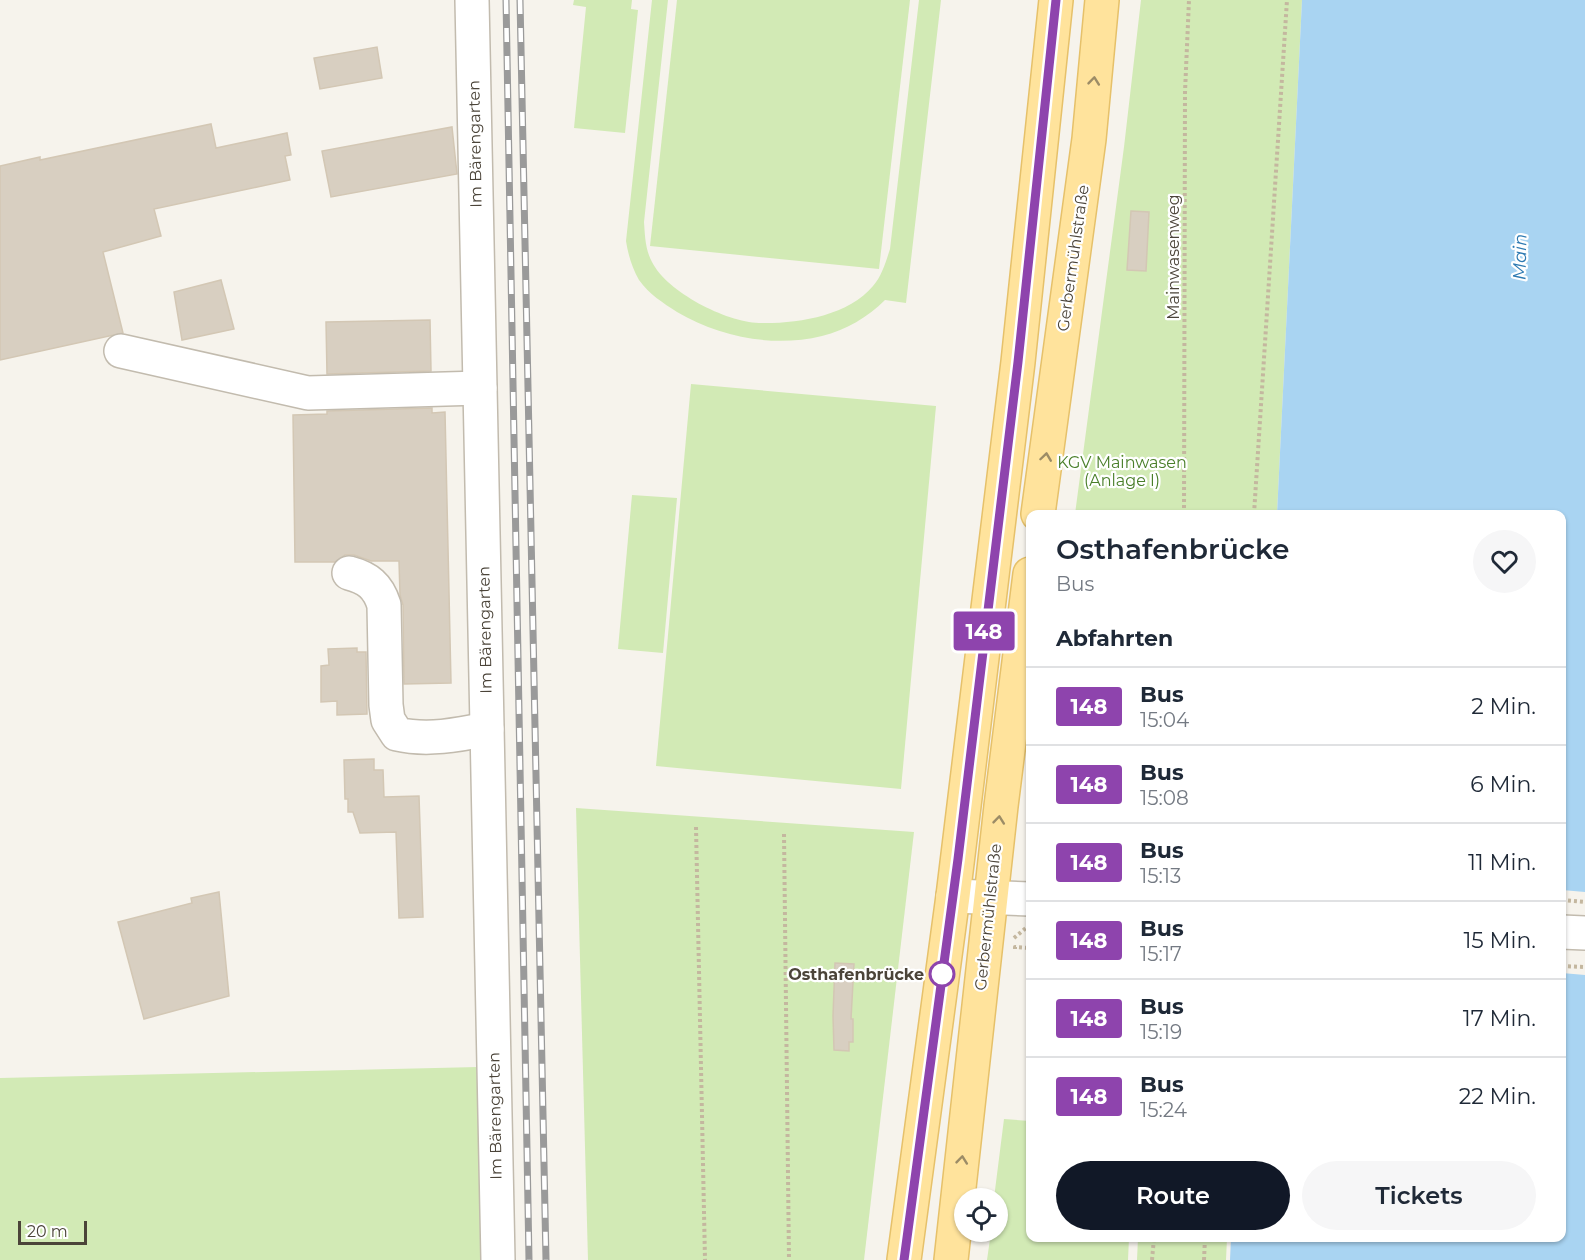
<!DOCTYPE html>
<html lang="de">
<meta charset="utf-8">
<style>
:root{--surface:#fff;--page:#f6f6f7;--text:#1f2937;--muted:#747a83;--line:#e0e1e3;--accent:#111827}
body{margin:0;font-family:Montserrat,sans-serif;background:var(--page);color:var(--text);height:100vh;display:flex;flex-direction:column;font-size:22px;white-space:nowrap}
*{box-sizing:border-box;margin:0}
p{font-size:20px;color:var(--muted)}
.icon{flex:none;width:33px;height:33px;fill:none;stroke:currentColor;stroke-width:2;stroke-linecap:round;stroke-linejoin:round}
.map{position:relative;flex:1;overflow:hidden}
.sheet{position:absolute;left:1026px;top:510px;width:540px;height:732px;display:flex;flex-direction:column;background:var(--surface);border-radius:12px;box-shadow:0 2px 4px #0004}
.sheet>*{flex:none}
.badge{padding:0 12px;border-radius:4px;font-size:21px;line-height:39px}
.buttons{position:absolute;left:954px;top:1188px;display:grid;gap:12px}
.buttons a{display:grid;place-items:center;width:54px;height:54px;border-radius:50%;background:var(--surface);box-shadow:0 2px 4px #0004;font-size:30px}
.scale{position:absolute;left:18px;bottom:15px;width:69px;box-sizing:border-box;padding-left:6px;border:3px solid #4b4439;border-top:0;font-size:16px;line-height:21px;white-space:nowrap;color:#4b4439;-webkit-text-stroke:4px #fff;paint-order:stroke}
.map>.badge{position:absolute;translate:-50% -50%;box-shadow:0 0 0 3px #fff}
h2{padding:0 30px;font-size:22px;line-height:54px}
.round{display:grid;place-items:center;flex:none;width:63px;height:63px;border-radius:32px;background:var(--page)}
.head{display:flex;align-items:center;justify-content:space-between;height:102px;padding:0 30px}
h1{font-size:28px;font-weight:600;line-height:45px}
.button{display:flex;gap:12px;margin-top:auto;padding:12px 30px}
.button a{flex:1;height:69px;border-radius:36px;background:var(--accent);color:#fff;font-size:24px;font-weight:600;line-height:69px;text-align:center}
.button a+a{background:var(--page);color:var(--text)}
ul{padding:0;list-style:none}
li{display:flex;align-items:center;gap:18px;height:78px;padding:0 30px;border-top:2px solid var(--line)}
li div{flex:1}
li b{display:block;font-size:22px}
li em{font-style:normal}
li .badge{min-width:66px;font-weight:700;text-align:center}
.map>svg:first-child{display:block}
</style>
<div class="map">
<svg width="1585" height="1260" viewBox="0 0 1585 1260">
<rect width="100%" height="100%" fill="#f6f3ec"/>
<!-- green -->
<g fill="#d2eab5">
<path d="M574,0H632L631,9L638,10L625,133L574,128L586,7L573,5Z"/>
<path d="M652,0H668L644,222C645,235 645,249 652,262C667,292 726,322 759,323C797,324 848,316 873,286C882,276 886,261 890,249L919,0H941L906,303L885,300C868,317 846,330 822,336C773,348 720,337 677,312C663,303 649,294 639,280C632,268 628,254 626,241Z"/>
<path d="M677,0H910L879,269L650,246Z"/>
<path d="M1141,0H1302L1277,514H1075L1124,147Z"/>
<path d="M691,384L936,406L901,789L656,766Z"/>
<path d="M632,495L677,498L663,653L618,649Z"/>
<path d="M576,808L914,832L864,1260H588Z"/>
<path d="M478,1067L484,1260H0V1078Z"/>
<path d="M1004,1119L1030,1121V1238H1129L1128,1260H987L991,1232H998V1198H994Z"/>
<path d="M1138,1238H1227L1226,1260H1137Z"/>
</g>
<!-- water -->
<path fill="#a9d4f2" d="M1302,0H1585V1260H1230L1231,1238H1562V514H1277Z"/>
<!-- pier -->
<path fill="#f6f3ec" d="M1562,890L1585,892V975L1562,973Z"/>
<!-- building -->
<g fill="#d8cfc1" stroke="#d3c7b4" stroke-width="1.5">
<path d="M377,47L382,78L320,89L314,58Z"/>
<path d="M211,124L216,148L287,133L291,155L285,156L290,180L154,209L161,236L103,252L123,333L0,360V166L40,157V160Z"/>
<path d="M452,127L457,174L331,197L322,151Z"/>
<path d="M1131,211L1149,212L1146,271L1127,270Z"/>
<path d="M221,280L234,329L182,340L174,292Z"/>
<path d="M430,320L431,371L327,374L326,322Z"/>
<path d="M432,408V413L445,412L451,683L404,684L403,605L400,595L399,561H371L354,555H345L335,562H295L293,415L327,414V411Z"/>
<path d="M357,648V652H366L367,714L337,715V701L321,702V666L329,665L328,649Z"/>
<path d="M374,759V770H383L384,797L419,796L423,917L399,918L396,832L360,833L353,812H348V799H345L344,760Z"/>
<path d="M219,892L229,996L144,1019L118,922L192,903L191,898Z"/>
<path d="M835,963L854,964L851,1019H853V1042H849V1051L834,1050L833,1016Z"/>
</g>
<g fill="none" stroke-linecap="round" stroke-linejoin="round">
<defs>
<g id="minor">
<path d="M472,0L498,1260"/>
<path d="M121,351L308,393L480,388"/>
<path d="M349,573C368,578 378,586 384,605L386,705L388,720L397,734C427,741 458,735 487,729"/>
<path d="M953,896L1030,899"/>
<path d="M1562,932L1585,933"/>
</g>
<g id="major">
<path d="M1038,514L1089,139L1102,0"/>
<path d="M904,1260L953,896L1018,362L1056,0"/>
<path d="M951,1260L1001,806L1030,574"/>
</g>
</defs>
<!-- minor casing -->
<use href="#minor" stroke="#c2bbae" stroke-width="36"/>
<!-- major casing -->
<use href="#major" stroke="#e6c16a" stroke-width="36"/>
<!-- path -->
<g stroke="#c4b79f" stroke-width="4" stroke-dasharray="3 3" stroke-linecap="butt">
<path d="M1184,514L1185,92L1189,0"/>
<path d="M1254,514L1287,0"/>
<path d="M696,827L705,1260"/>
<path d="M784,834L789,1260"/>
<path d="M1028,853L1030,834"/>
<path d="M1562,900L1585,902"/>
<path d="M1014,938L1026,928"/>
<path d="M1015,949V947L1030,948"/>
<path d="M1562,966L1585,967"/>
<path d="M1152,1260L1154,1238"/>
<path d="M1204,1260L1205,1238"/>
</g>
<!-- minor -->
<use href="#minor" stroke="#fff" stroke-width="33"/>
<!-- major -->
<use href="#major" stroke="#ffe39c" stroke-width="33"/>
<defs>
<g id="rail">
<path d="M506,0L529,1260"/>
<path d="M520,0L546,1260"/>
</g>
</defs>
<!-- rail casing -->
<use href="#rail" stroke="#9a9a9a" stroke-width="7"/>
<!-- rail -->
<use href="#rail" stroke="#fff" stroke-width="4.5" stroke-dasharray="14" stroke-linecap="butt"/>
</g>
<!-- one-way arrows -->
<defs><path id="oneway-chevron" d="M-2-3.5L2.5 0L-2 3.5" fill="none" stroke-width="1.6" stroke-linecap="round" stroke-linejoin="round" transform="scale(1.5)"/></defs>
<g stroke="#9c8c66">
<use href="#oneway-chevron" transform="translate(1094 81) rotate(-84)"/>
<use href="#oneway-chevron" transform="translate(1046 457) rotate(-82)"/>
<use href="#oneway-chevron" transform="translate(999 820) rotate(-84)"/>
<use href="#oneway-chevron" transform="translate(962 1160) rotate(-84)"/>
</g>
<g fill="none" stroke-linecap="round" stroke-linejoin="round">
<defs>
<path id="line" d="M904,1260L958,859L1018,362L1056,0"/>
</defs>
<!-- line casing -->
<use href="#line" stroke="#fff" stroke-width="14"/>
<!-- line -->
<use href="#line" stroke="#8e44ad" stroke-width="9"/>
</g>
<!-- markers -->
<circle fill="#fff" stroke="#8e44ad" stroke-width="3" cx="942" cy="974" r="12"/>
<g text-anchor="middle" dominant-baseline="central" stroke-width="4.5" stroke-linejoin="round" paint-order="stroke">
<!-- street labels -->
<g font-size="16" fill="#4b4439" stroke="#fff">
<text transform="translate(475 144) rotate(-91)">Im Bärengarten</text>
<text transform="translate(1173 257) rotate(-90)">Mainwasenweg</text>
<text transform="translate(1073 258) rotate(-82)">Gerbermühlstraße</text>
<text transform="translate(485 630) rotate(-91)">Im Bärengarten</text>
<text transform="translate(988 917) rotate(-84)">Gerbermühlstraße</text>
<text transform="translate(495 1116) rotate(-91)">Im Bärengarten</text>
</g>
<!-- park labels -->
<g font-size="16" fill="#4a7f2a" stroke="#fff">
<text x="1122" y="462">KGV Mainwasen<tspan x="1122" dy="18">(Anlage I)</tspan></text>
</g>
<!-- stop labels -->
<g font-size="16" font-weight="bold" fill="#4b4439" stroke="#fff" text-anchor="end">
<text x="924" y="974">Osthafenbrücke</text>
</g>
<!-- water labels -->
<g font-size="18" font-style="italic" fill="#2e7ab2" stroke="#fff">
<text transform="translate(1520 257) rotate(-89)">Main</text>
</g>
</g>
</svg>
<div class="buttons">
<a><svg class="icon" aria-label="locate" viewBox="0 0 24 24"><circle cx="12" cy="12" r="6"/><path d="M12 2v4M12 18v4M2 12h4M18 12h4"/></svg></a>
</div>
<div class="scale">20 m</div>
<b class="badge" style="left:984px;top:631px;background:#8e44ad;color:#fff">148</b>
<section class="sheet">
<div class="head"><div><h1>Osthafenbrücke</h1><p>Bus</p></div><a class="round"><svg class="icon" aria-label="heart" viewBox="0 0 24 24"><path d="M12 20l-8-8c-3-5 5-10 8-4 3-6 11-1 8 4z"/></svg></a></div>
<h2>Abfahrten</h2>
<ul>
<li><span class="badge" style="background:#8e44ad;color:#fff">148</span><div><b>Bus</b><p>15:04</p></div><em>2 Min.</em></li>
<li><span class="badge" style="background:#8e44ad;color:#fff">148</span><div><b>Bus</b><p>15:08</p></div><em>6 Min.</em></li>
<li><span class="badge" style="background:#8e44ad;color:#fff">148</span><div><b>Bus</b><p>15:13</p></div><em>11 Min.</em></li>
<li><span class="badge" style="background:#8e44ad;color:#fff">148</span><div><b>Bus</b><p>15:17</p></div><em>15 Min.</em></li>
<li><span class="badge" style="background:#8e44ad;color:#fff">148</span><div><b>Bus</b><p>15:19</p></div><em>17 Min.</em></li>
<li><span class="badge" style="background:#8e44ad;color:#fff">148</span><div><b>Bus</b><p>15:24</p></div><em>22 Min.</em></li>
</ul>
<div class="button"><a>Route</a><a>Tickets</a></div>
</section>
</div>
